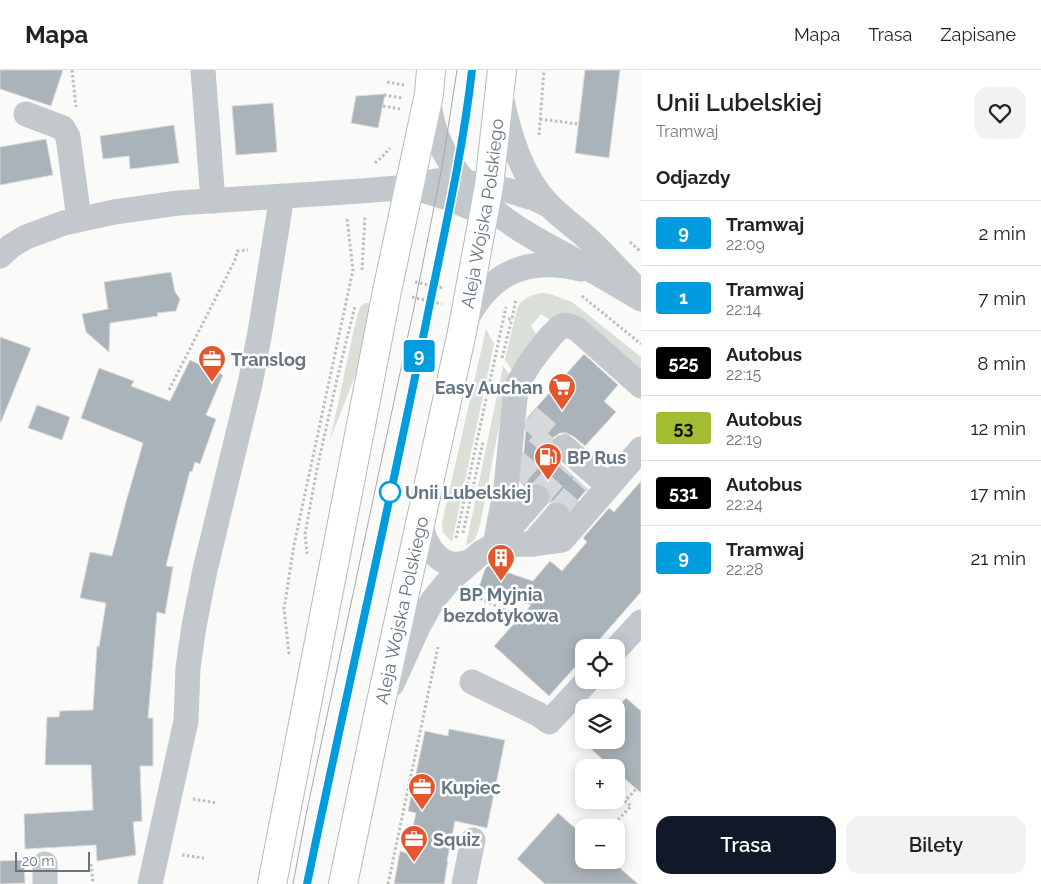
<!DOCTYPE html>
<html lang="pl">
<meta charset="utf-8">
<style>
:root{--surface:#fff;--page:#f2f2f2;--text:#222;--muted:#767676;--line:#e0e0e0;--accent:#111827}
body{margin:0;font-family:Raleway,sans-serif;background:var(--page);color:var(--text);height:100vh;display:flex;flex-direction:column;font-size:19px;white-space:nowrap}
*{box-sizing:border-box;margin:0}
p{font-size:16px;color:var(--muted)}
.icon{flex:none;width:28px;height:28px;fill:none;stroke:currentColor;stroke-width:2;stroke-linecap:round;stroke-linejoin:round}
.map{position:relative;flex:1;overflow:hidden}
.side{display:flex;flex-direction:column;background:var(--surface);width:400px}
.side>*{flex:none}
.badge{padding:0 10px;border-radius:4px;font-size:18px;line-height:32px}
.tools{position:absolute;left:575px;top:569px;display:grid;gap:10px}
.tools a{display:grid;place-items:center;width:50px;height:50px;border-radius:10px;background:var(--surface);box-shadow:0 2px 12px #0003;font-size:25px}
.scale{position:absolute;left:15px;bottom:12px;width:75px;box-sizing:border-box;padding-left:5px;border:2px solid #657683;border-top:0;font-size:14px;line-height:18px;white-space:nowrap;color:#657683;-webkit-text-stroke:4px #fff;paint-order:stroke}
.map>.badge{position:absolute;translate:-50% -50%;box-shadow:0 0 0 2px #fff}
h2{padding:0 15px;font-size:19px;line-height:45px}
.round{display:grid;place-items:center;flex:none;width:52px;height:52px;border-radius:15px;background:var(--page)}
.headline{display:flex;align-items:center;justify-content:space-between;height:85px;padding:0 15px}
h1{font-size:24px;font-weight:600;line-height:38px}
.primary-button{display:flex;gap:10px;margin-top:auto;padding:10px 15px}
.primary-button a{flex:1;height:58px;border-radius:15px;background:var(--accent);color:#fff;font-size:20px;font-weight:600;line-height:58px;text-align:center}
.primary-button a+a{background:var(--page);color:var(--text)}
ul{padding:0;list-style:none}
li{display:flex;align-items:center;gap:15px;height:65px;padding:0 15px;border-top:1px solid var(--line)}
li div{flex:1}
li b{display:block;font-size:19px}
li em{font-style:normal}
li .badge{min-width:55px;font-weight:700;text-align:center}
header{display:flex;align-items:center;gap:30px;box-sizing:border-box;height:70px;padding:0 25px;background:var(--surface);border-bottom:1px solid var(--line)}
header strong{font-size:24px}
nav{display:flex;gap:28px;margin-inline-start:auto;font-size:18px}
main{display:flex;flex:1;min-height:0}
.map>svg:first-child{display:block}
</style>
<header>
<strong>Mapa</strong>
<nav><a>Mapa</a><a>Trasa</a><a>Zapisane</a></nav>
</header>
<main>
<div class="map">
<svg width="641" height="814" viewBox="0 0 641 814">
<rect width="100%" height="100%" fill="#fafaf8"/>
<!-- green -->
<g fill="#dadfd7">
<path d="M542,223L550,224L572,232L641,287V309L541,244L531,256L538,267L513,302L505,290L517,239C521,228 531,225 542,223Z"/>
<path d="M365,233H371L357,301L330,370L355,255L360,237Z"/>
<path d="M486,259L494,274L452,472L443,462L442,453Z"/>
<path d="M503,296L511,306L506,320L480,455C477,464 476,472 466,475Z"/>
</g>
<!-- building -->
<g fill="#aab3b9" stroke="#dcdcda">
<path d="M0,0H63L51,36L0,19Z"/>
<path d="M585,0H620L609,88L575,83Z"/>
<path d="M385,24L378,58L351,53L356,26Z"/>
<path d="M273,33L277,82L236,85L232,36Z"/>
<path d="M174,55L179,93L130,99L129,86L103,89L100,66Z"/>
<path d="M46,69L53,105L0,115V77Z"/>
<path d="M171,202L175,222L180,229L176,241L157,243L158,246L110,253L109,282L86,262L82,244L108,239L104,212Z"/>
<path d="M0,267L31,278L1,352H0Z"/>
<path d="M584,284L618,315L604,331L616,342L585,376L573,366L566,363H560L554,367L550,374V381L554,388L587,419L570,439L566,434L560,431H553L549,433L551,429V423L546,416L540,413H533L526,418L521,413L527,348Z"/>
<path d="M190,290L223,305L206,345L216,349L200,394L195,392L192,402L190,401L177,451L166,496L173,497L165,544L157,542L148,648H153V696H140L142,751L133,752L136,785L97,791L96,775L25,779L24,744L93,740L91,695H45L47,647H59L60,641L93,640L97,576L99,577L106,533L80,528L90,482L112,486L126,432L143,373L81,348L99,298L134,311L131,316L170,331Z"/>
<path d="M37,335L70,347L62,370L28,358Z"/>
<path d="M641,411V522L592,578H584V587L549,626L494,576L531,535L479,517L485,499L488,496L533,511L550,491L562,501L587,472L583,468L609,438L614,442Z"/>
<path d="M626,628L641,641V723L616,701V698H612L581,670H616V639Z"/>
<path d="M449,659L505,670L487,758L455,751L447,791H448L444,814H394L400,781L407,783L416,743L408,741L425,661L448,666Z"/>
<path d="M558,743L584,766V790H611L638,814H545L517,789Z"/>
<path d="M24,790L25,813L0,814V791Z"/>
</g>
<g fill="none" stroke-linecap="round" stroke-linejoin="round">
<!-- minor-tunnel -->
<g stroke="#d5d9db" stroke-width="25" stroke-dasharray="25 12" stroke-linecap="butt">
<path d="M529,347L562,375"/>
<path d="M514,407L550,365"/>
<path d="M537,427L563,397"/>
<path d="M557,445L583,415"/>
</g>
<defs>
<g id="major">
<path d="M272,814L387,221L429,24L431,0"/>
<path id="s1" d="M343,814L379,641L462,262L489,116L502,0"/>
</g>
</defs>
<!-- major casing -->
<use href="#major" stroke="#b5babe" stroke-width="30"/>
<!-- path -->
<g stroke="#bbbfc2" stroke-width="3" stroke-dasharray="2.5 2.5" stroke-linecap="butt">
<path d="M72,0L76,37"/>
<path d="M387,12L404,15"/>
<path d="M384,25L402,28"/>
<path d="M383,36L400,39"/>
<path d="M540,49L578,54"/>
<path d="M539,65L544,0"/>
<path d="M375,93L381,88L390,78"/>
<path d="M630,172L641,182"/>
<path d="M362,200L365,146"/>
<path d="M415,212L443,218"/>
<path d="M582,226L641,274"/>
<path d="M412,227L442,234"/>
<path d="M508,249H512L516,229"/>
<path d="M502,288L512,249"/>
<path d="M169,320L236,188L237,181L248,180"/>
<path d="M463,463L483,372"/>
<path d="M456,468L506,237"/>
<path d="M307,484L305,464L317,399L337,309L355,236"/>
<path d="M471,524L515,545"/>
<path d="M289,584L284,539L294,475L353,200L347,148"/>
<path d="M193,729L217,733"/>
<path d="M618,750L631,736L625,731L636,719"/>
<path d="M182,785L204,788"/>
<path d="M91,794L93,814"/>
<path d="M388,814L438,577"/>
</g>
<!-- minor -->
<g stroke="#c3c8cc" stroke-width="25">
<path d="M203,0L213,131"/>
<path d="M501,26C509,64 521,106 548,134C560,147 574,156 586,167C602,182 617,198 632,214"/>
<path d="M429,29C432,82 470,125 512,154C529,166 547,175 565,185C590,199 616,214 641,229"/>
<path d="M26,44L63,58L68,67L79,149"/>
<path d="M416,118L445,127L491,146"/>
<path d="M0,186L11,176L26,167L64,153L114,142L178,133L361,121L409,117L436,111L455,110L507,120L536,129L548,135"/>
<path d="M465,252C490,202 527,186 581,199"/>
<path d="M564,377L609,416"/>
<path d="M421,447C422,455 422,464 426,471C431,481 440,492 452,494C459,495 465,493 472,491"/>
<path d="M532,474L557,445"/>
<path d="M495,475L506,417L516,319C524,299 537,283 550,267C553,264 558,258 562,256C567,254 572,257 577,259L641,316"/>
<path d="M495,475L532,474L562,470L641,379"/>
<path d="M616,579L641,552"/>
<path d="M472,612L538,644L549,652L588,610"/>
<path d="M392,614L418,557L433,530L447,513L458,503L482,482L495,475L537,427"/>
<path d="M45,814V794"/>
<path d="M150,814L186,651L188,598L194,556L205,500L250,314L260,262L282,126"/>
<path d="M464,814L473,770"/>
</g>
<!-- major -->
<use href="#major" stroke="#fff" stroke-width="28"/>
<!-- tram -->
<g stroke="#a2aab0" stroke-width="1">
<path d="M293,814L307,740L416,228L442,97L457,0"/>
<path d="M307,814C345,626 389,439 426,250C443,167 463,84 472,0"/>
</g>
</g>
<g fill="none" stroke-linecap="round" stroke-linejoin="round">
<defs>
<path id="line" d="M307,814C345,630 387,447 424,263C441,176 462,89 472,0"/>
</defs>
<!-- line casing -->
<use href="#line" stroke="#fff" stroke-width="11"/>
<!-- line -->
<use href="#line" stroke="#009cdd" stroke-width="8"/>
</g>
<!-- icons -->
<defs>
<symbol id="office-pin" viewBox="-11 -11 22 30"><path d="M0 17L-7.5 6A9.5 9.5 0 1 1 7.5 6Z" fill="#e4572e" stroke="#fff"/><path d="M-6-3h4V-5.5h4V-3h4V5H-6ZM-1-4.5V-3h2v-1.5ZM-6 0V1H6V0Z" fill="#fff"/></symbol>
<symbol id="supermarket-pin" viewBox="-11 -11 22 30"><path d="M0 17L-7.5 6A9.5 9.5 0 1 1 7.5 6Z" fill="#e4572e" stroke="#fff"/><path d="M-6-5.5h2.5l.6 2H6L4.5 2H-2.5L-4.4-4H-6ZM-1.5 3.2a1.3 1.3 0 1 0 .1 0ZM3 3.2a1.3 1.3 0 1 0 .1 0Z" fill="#fff"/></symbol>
<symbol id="fuel-pin" viewBox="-11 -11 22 30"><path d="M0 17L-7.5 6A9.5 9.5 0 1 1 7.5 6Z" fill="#e4572e" stroke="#fff"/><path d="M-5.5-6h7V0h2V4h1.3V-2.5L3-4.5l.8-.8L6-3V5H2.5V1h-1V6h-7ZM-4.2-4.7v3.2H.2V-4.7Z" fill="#fff"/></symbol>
<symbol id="building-pin" viewBox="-11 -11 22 30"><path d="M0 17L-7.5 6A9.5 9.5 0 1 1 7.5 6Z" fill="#e4572e" stroke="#fff"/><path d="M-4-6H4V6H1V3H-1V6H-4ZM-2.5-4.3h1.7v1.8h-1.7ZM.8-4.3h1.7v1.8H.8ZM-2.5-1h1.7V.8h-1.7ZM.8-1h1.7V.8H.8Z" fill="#fff"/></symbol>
</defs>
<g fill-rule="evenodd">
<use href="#office-pin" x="196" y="273" width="32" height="43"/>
<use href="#supermarket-pin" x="546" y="301" width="32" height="43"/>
<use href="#fuel-pin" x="532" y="371" width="32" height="43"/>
<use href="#building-pin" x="485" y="472" width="32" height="43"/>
<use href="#office-pin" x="406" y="701" width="32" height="43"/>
<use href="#office-pin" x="398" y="753" width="32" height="43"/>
</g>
<!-- markers -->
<circle fill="#fff" stroke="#009cdd" stroke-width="2.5" cx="390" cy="422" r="10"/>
<g text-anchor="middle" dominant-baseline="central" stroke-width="5" stroke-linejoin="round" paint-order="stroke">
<!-- street labels -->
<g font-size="18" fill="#657683" stroke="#fff">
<text stroke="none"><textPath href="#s1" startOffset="685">Aleja Wojska Polskiego</textPath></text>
<text stroke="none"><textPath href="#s1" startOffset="280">Aleja Wojska Polskiego</textPath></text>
</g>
<!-- poi labels -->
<g font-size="18" font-weight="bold" fill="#657683" stroke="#fff" text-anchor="start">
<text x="231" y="289">Translog</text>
<text x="543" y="317" text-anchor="end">Easy Auchan</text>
<text x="567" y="387">BP Rus</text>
<text x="501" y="524" text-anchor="middle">BP Myjnia<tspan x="501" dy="21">bezdotykowa</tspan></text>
<text x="441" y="717">Kupiec</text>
<text x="433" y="769">Squiz</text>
</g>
<!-- stop labels -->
<g font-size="18" font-weight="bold" fill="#657683" stroke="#fff" text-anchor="start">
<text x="405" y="422">Unii Lubelskiej</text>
</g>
</g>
</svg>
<div class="tools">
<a><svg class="icon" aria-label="locate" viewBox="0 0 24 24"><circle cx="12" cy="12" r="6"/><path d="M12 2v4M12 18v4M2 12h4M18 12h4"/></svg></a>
<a><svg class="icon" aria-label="layers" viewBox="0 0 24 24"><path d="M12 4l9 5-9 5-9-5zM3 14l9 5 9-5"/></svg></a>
<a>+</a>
<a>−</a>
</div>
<div class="scale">20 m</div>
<b class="badge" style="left:419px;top:286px;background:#009cdd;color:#fff">9</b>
</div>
<section class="side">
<div class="headline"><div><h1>Unii Lubelskiej</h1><p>Tramwaj</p></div><a class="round"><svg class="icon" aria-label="heart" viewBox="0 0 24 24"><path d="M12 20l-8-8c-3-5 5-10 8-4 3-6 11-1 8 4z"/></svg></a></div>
<h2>Odjazdy</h2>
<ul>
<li><span class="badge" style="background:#009cdd;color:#fff">9</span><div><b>Tramwaj</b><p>22:09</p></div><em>2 min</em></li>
<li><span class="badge" style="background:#009cdd;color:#fff">1</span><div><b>Tramwaj</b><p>22:14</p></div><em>7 min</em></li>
<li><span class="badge" style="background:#000;color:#fff">525</span><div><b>Autobus</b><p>22:15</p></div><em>8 min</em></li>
<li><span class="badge" style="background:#a2bd31;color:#111">53</span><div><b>Autobus</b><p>22:19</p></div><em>12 min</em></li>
<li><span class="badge" style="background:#000;color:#fff">531</span><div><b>Autobus</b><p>22:24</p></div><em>17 min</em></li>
<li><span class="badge" style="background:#009cdd;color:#fff">9</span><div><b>Tramwaj</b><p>22:28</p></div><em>21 min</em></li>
</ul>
<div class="primary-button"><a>Trasa</a><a>Bilety</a></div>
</section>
</main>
